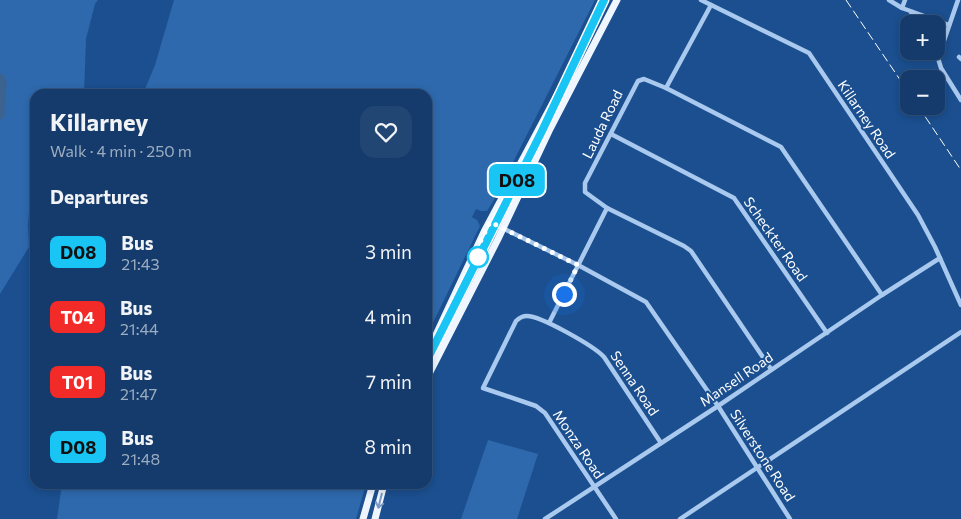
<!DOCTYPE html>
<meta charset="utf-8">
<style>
:root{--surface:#143b6b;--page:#214673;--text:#f1f3f6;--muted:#9dadc1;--line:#33557e}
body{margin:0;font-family:Commissioner,sans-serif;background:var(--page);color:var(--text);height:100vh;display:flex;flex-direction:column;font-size:19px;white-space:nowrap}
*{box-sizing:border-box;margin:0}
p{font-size:16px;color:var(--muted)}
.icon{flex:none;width:28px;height:28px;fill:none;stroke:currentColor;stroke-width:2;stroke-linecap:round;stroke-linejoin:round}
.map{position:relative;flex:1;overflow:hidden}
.drawer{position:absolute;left:30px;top:89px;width:402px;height:400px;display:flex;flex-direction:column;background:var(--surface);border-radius:15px;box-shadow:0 2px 8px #0003,0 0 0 1px var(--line)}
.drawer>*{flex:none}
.badge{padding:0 10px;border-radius:8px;font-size:18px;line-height:32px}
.tools{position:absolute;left:900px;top:15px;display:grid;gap:10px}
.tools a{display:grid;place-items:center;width:45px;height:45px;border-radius:10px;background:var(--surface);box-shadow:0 2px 8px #0003,0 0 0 1px var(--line);font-size:25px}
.you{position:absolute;width:25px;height:25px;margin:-12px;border:4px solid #fff;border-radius:50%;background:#1a73e8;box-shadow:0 0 0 8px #1a73e833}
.map>.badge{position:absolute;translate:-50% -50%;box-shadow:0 0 0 2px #fff}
h2{padding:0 20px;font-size:19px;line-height:45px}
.round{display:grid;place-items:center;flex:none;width:52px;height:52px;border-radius:15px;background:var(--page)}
.head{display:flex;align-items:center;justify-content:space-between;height:85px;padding:0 20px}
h1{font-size:24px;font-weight:700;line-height:38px}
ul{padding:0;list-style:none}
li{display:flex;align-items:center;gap:15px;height:65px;padding:0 20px}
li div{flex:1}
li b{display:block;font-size:19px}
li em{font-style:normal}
li .badge{min-width:55px;font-weight:700;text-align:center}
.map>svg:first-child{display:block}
</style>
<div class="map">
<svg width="961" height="519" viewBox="0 0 961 519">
<rect width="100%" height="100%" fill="#1b4f8f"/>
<!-- green -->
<g fill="#2e69ad">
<path d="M0,0H98L95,4L86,39L84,94H35V208L29,212L28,225L29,247L0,294Z"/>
<path d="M174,0H595L495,198L487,211H481L476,209L472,217L477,220L480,226L428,333V94H143L155,65Z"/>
<path d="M488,440L538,454L517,519H461Z"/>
<path d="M62,484H366L356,519H57Z"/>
</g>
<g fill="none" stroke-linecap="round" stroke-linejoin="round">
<!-- river -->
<path stroke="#3c6290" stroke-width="9" d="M0,78L2,82L0,115"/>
<!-- minor -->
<g stroke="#a9c9ee" stroke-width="4.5">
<path d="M701,0L809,53L918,215L935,247L961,305"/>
<path d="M889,0L902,8L949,25"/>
<path d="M958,0L938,58L941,68L961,100"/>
<path d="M902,8L905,0"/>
<path d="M909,30L908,24L912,12"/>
<path d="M959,57L961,59"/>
<path d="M666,88L711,5"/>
<path d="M611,134L734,198L827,333"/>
<path d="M490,222L578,265L646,302L718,406L790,519"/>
<path d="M549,323L607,208"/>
<path d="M771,369L691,251L684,246L607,208L585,192V183L638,81L644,79L666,88L781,147L882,295"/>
<path d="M545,519L718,406L882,295L940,258"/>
<path d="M616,519L545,413L536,406L483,388L516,321C519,318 522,316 527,316C541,316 594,346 604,357L661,443"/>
<path d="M680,519L961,332"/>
</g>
<!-- primary -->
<g stroke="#f0f6ff" stroke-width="7">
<path d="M428,352L484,232L579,54L604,0"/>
<path d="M428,376L498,239L549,131L617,0"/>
<path d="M363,519L373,484"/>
<path d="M375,519L384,484"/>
</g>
<!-- rail -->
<g stroke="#fff" stroke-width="1" stroke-dasharray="9 4" stroke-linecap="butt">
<path d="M846,0L909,93"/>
<path d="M918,106L961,170"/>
</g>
</g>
<!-- one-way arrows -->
<defs><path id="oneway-shaft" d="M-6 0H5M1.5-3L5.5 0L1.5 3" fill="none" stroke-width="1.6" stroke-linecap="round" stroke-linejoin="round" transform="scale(1.25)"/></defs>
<use stroke="#7b9ac1" href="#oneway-shaft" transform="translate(380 501) rotate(104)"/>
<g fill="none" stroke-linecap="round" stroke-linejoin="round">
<defs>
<path id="line" d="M428,358L542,131L604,0"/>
</defs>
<!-- line casing -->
<use href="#line" stroke="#fff" stroke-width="11"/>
<!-- line -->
<use href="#line" stroke="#18c5f4" stroke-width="8"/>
<!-- walk -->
<path stroke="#fff" stroke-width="5" stroke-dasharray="0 9" d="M478,257L476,250L490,222L578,265L564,294"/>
</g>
<!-- markers -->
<circle fill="#fff" stroke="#18c5f4" stroke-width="2.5" cx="478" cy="257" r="10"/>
<g text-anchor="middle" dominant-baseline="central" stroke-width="4" stroke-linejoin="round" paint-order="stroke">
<!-- street labels -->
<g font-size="14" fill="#fff" stroke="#1b4f8f">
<text transform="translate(867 119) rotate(56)">Killarney Road</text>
<text transform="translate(602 124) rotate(-64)">Lauda Road</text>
<text transform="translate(776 239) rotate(55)">Scheckter Road</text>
<text transform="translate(736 379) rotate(-34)">Mansell Road</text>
<text transform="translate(635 383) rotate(56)">Senna Road</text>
<text transform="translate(579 444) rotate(56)">Monza Road</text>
<text transform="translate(763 455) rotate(57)">Silverstone Road</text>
</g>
</g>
</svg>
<div class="tools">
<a>+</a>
<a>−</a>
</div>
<div class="you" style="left:564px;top:294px"></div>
<b class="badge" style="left:517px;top:180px;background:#18c5f4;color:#111">D08</b>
<section class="drawer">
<div class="head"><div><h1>Killarney</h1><p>Walk · 4 min · 250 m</p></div><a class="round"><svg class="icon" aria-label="heart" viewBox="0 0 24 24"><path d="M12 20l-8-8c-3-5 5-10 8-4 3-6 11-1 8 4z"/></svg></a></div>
<h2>Departures</h2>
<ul>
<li><span class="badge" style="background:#18c5f4;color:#111">D08</span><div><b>Bus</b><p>21:43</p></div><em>3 min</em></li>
<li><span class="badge" style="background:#f22b29;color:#fff">T04</span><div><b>Bus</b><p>21:44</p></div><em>4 min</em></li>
<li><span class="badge" style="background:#f22b29;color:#fff">T01</span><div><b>Bus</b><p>21:47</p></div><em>7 min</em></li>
<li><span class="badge" style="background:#18c5f4;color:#111">D08</span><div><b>Bus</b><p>21:48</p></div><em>8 min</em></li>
</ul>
</section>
</div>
